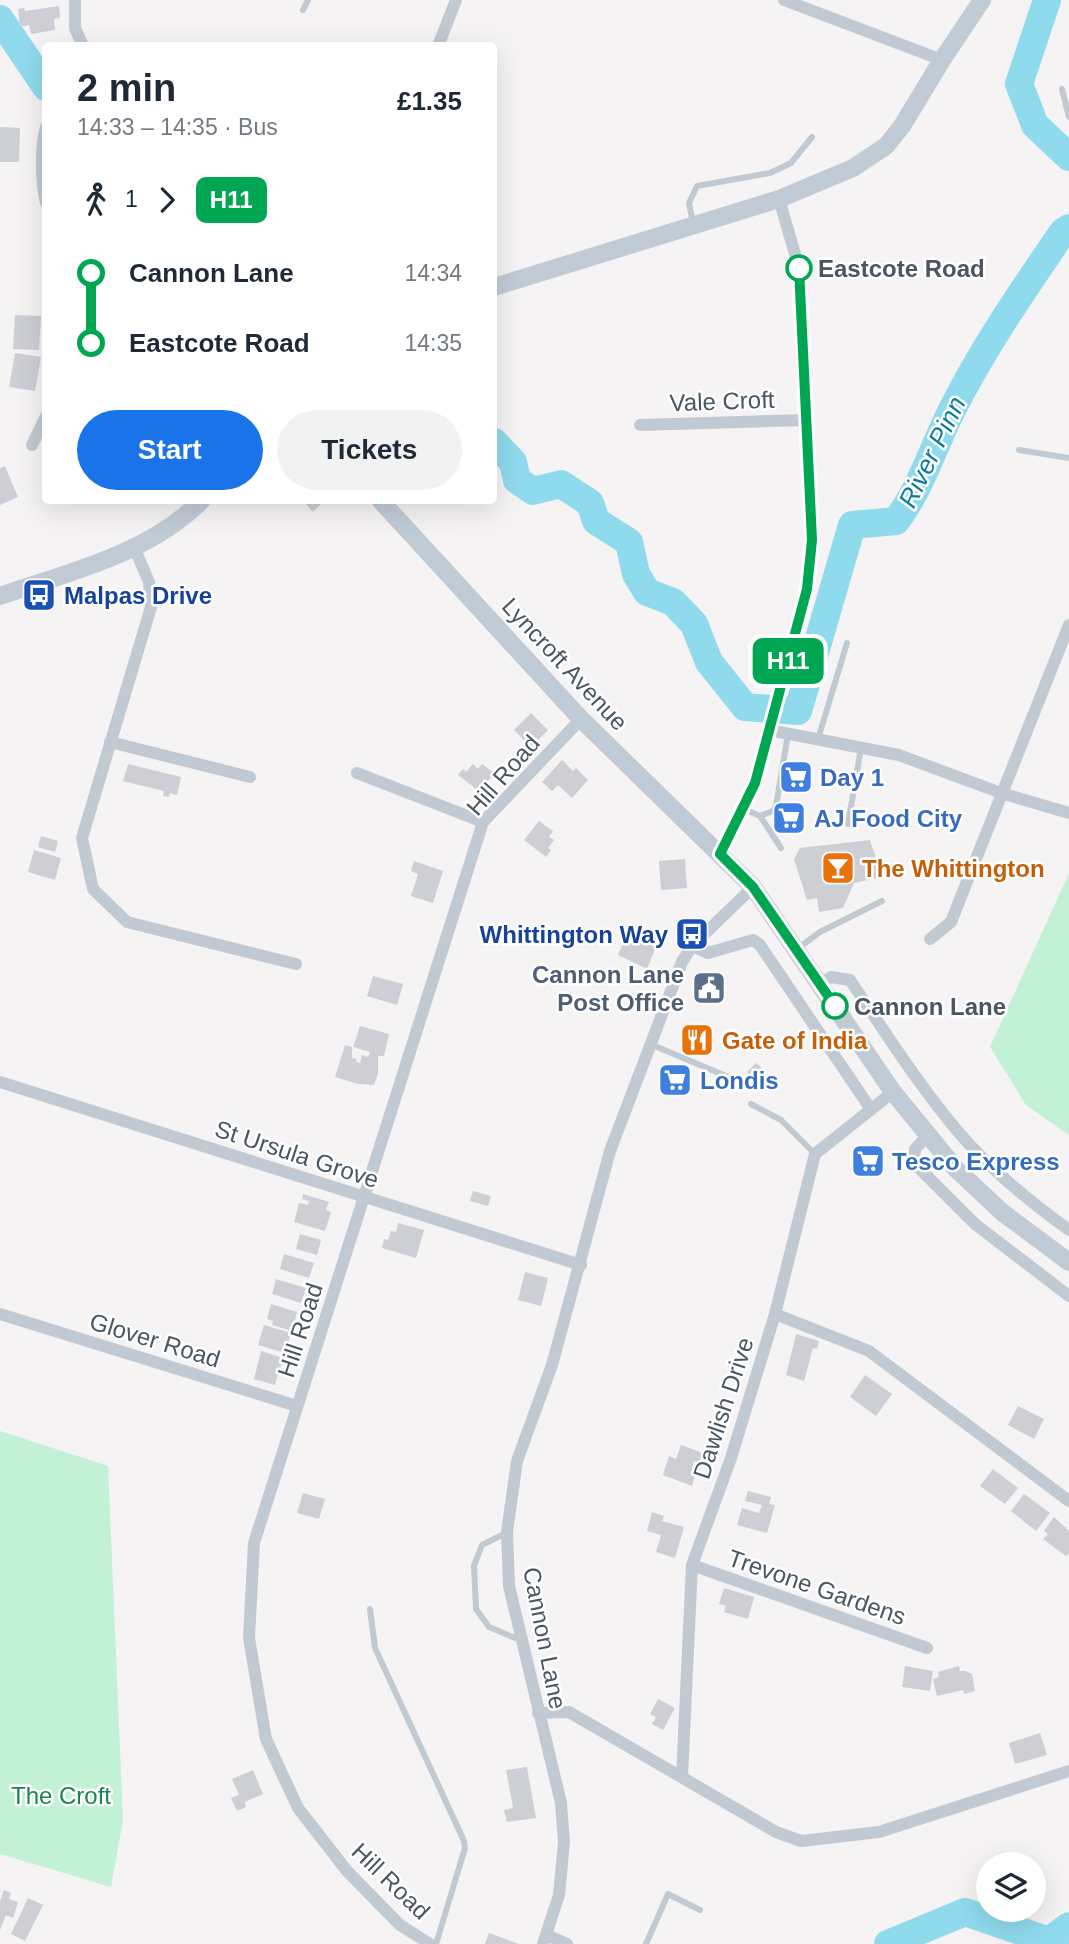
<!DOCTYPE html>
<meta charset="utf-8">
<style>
:root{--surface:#fff;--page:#f2f2f3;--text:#1f2937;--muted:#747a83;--accent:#1a73e8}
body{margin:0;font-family:Helvetica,sans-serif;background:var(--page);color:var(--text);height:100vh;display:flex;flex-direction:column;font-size:26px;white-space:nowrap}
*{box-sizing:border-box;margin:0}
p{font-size:23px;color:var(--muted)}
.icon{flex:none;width:38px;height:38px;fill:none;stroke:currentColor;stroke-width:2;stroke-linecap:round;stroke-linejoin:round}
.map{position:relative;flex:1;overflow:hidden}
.panel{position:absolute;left:42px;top:42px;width:455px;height:462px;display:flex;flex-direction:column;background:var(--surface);border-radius:7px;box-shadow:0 7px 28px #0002}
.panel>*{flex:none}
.badge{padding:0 14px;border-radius:10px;font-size:24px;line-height:46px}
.fabs{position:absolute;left:976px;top:1852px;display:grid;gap:14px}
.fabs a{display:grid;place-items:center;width:70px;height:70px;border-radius:50%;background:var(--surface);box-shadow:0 7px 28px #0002;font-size:35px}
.map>.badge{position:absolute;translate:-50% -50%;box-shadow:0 0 0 4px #fff}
.legs{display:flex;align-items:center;gap:10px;height:77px;padding:0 35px;font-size:23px}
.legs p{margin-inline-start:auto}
.headline{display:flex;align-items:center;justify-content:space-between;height:119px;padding:0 35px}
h1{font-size:38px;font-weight:700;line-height:52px}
.action{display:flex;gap:14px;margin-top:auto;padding:14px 35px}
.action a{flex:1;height:80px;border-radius:42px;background:var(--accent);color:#fff;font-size:28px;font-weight:700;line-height:80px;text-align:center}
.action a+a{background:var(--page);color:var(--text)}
ul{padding:0 35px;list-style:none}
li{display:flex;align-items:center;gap:24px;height:70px;font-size:26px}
li i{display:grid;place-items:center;width:10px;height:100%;margin:0 9px;background:currentColor}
li i::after{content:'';width:18px;height:18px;margin:-9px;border:5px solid;border-radius:50%;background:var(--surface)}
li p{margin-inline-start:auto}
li:first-child i{background:linear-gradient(#0000 50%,currentColor 0)}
li:last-child i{background:linear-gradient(currentColor 50%,#0000 0)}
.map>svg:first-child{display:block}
</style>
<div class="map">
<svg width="1069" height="1944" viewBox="0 0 1069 1944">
<rect width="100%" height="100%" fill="#f5f3f3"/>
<!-- green -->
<g fill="#c3f1d5">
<path d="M1069,873V1135L1026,1105L990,1047Z"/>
<path d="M0,1431L108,1466L123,1820L111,1887L0,1854Z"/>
</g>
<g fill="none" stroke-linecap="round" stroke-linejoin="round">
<!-- river -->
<g stroke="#90daee" stroke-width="28">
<path d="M1047,0L1019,84L1035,125L1069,157"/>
<path d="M0,19L46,87"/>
<path d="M494,442L513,462L517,480L533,491L561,484L590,503L596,521L629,542L636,574L647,592L673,602L694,624L709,662L745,707L798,711L852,525L896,521C922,487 934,444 954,406C985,345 1024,289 1062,233L1069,228"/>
<path d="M888,1944L965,1912L1049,1941L1069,1926"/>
</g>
</g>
<!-- building -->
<g fill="#cdcfd5">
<path d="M59,6L60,18L54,19L55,30L31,34L29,25L20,27L18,9L24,8L25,11Z"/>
<path d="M0,127L20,128L19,162H0Z"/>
<path d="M15,315L41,316L39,350L13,349Z"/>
<path d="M15,353L41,357L35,391L9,387Z"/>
<path d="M5,466L18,497L0,505V468Z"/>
<path d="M302,500H325L313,512Z"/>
<path d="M531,713L548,730L531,747L514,730Z"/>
<path d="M562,760L573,771L576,768L588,780L572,798L558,785L552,791L542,782Z"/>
<path d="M128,764L181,777L177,795L170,793L169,797L163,796L164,791L123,781Z"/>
<path d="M473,764L478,769L482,764L494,773L480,792L458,775L463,769L466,772Z"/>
<path d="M539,821L553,831L549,837L554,840L548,848L551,850L546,857L524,840Z"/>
<path d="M41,836L58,841L55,852L38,847Z"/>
<path d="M870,840L882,877L854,883L843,908L819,912L817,898L807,900L794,859L800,848Z"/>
<path d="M34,850L61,858L55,880L28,872Z"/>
<path d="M685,859L687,888L661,890L659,861Z"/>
<path d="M414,861L443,871L433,903L411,896L418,874L411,871Z"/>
<path d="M630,925L638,928L636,933L658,942L647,969L618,955Z"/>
<path d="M373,976L403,984L397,1005L367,996Z"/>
<path d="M360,1026L389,1034L384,1056H378V1074L374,1085L358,1084L335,1077L345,1045L352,1047V1058L357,1059L356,1062L360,1063L362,1055L368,1057L370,1052L353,1047Z"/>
<path d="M756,1063L763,1069L755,1079L747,1072Z"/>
<path d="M473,1191L491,1196L488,1206L470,1201Z"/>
<path d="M303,1194L329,1202L326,1210L331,1212L325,1231L294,1222L299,1203L308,1205L309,1201L302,1199Z"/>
<path d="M398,1223L424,1230L416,1258L382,1248L384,1239L388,1240L391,1231L396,1232Z"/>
<path d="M300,1234L321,1240L317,1255L296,1249Z"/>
<path d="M284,1254L314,1263L309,1278L280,1269Z"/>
<path d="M525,1272L548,1278L541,1306L518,1300Z"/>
<path d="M276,1279L306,1288L301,1303L272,1294Z"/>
<path d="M271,1304L297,1312L292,1331L272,1325L273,1321L267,1319Z"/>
<path d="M264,1325L291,1333L285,1353L258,1345Z"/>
<path d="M796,1334L819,1341L817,1349L813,1348L804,1381L786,1375Z"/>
<path d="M261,1351L283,1358L275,1385L254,1379Z"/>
<path d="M865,1375L892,1394L876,1416L850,1397Z"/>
<path d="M1018,1406L1044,1419L1034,1439L1008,1425Z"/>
<path d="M681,1445L703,1453L699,1463L694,1461L692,1469L697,1470L692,1486L663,1475L669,1456L676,1459Z"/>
<path d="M993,1469L1018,1488L1005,1504L980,1486Z"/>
<path d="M748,1491L771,1497L769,1504L775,1505L767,1533L737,1525L742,1508L759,1513L762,1505L745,1501Z"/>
<path d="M303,1493L325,1499L319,1519L297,1513Z"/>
<path d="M1024,1494L1050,1513L1036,1531L1011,1511Z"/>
<path d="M652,1512L664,1516L662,1521L684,1527L675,1558L656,1552L661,1535L647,1531Z"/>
<path d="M1054,1517L1069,1531V1553L1066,1556L1043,1539L1048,1534L1044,1531Z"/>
<path d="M724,1588L754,1597L748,1619L724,1612L726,1606L719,1604Z"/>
<path d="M905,1666L933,1671L930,1691L902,1687Z"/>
<path d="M959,1666L960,1671H965L972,1674L975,1691L964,1694L963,1690L937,1696L933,1679L939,1677L938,1672Z"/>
<path d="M658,1699L675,1708L663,1730L652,1724L656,1717L650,1714Z"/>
<path d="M1040,1733L1047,1755L1015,1764L1009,1743Z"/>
<path d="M527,1767L536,1818L507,1822L504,1810L513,1808L506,1770Z"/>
<path d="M253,1770L263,1794L245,1802L246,1807L237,1811L231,1798L239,1795L232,1779Z"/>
<path d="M4,1890L11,1893L9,1899L18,1902L13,1918L6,1915L0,1930V1901Z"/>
<path d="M28,1898L43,1905L25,1941L11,1934Z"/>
<path d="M489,1933L519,1944H485Z"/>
</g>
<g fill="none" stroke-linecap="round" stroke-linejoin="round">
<!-- lane -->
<g stroke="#c1cad2" stroke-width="6">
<path d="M303,10L308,0"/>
<path d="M1062,89L1069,117"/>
<path d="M693,224L689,203L697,186L770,173L791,163L812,137"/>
<path d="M1019,450L1069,458"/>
<path d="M818,739L847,643"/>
<path d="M744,809L760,816L781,848"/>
<path d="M760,816L773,811L776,806L788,734"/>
<path d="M848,824L861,748"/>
<path d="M797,949L820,932L882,901"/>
<path d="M650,1044L745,1084"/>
<path d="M751,1104L781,1120L815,1154"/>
<path d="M506,1533L482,1545L474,1566L476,1609L489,1627L520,1640"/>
<path d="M370,1609L375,1648L464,1841L465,1848L436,1944"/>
<path d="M646,1944L668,1894L700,1910"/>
</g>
<!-- street -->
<g stroke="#c1cad2" stroke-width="12">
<path d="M75,0V28L83,46"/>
<path d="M784,0L942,60"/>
<path d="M438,46L456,0"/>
<path d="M46,127C40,146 41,184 46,203"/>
<path d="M640,425L806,420"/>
<path d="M32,445L46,416"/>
<path d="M134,547L149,582L151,607L82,838L93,889L127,922L296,964"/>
<path d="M769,730L899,755L1001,793L1069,813"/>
<path d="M110,742L250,777"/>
<path d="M357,773L483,822"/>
<path d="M720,854L744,809L755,783L807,589L812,540L800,271L779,199"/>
<path d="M930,939L951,922L1069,625"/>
<path d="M692,946L708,953L753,940L760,945L870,1108"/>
<path d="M820,984L831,977L850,980C885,1032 919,1086 960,1134C992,1171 1030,1202 1069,1230"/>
<path d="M0,1082L581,1265"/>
<path d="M928,1135L915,1149L914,1163L975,1224L1069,1296"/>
<path d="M0,1314L297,1406"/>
<path d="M775,1314L869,1351L1069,1501"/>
<path d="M692,1565L927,1648"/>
<path d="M538,1713L569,1712L776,1832L801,1841L879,1832L1069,1771"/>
<path d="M682,1777L692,1565L731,1458L775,1314L815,1154L893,1092"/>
<path d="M547,1935L567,1944"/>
<path d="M430,1944L400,1925L347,1871L298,1808L266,1739L249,1638L254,1543L483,822L581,719"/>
<path d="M543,1944L559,1895L564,1842L561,1803L509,1586L507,1532L517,1461L552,1365L610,1151L682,962L692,946L753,887"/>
</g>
<!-- secondary -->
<g stroke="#c1cbd6" stroke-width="18">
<path d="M494,287L779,199L853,168L886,146L902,126L942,60L982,0"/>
<path d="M380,500L581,719L753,887L893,1092L956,1169L1003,1213L1069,1262"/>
<path d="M0,596C69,572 149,554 202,500"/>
</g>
</g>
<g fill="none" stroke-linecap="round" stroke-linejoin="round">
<defs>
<path id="line-1" d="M799,268L812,540L807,589L755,783L720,854L753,887L835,1006"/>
</defs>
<!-- line-1 casing -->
<use href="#line-1" stroke="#fff" stroke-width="16"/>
<!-- line-1 -->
<use href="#line-1" stroke="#00a651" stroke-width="10"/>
</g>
<!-- icons -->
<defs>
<symbol id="bus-square" viewBox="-11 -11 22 22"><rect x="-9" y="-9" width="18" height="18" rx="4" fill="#1a4fb4" stroke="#fff"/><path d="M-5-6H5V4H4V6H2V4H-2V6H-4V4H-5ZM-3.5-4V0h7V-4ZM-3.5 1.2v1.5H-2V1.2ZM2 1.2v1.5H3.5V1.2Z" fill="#fff"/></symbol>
<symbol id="supermarket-square" viewBox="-11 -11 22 22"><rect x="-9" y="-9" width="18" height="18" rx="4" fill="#3f7fe0" stroke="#fff"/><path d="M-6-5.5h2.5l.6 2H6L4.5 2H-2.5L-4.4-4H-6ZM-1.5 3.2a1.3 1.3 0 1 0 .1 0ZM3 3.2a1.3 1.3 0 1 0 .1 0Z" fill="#fff"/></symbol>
<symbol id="bar-square" viewBox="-11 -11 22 22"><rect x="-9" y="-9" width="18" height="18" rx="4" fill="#e8710a" stroke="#fff"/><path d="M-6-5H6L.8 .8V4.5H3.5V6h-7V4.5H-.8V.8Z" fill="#fff"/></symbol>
<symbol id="civic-square" viewBox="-11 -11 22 22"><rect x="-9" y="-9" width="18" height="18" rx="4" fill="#5c6f8a" stroke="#fff"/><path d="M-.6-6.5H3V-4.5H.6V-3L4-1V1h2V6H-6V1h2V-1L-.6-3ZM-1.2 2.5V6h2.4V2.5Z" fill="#fff"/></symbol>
<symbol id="restaurant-square" viewBox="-11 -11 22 22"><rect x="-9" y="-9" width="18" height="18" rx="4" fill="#e8710a" stroke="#fff"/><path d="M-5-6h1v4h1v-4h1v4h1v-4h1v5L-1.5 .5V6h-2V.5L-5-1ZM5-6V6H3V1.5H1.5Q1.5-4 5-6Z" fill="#fff"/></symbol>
</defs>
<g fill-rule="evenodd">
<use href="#bus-square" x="20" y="576" width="38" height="38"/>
<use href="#supermarket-square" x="777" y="758" width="38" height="38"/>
<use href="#supermarket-square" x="770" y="799" width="38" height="38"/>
<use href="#bar-square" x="819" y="849" width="38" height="38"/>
<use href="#bus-square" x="673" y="915" width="38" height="38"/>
<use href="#civic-square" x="690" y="969" width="38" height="38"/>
<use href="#restaurant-square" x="678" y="1021" width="38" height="38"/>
<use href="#supermarket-square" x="656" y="1061" width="38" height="38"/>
<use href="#supermarket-square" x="849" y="1142" width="38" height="38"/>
</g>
<!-- markers -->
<g fill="#fff" stroke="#00a651" stroke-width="3.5">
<circle cx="799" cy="268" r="12"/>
<circle cx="835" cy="1006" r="12"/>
</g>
<g text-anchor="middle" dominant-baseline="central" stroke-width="5" stroke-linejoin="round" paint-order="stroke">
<!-- stop labels -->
<g font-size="24" font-weight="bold" fill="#4a5661" stroke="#fff" text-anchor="start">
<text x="818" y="268">Eastcote Road</text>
<text x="854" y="1006">Cannon Lane</text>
</g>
<!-- street labels -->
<g font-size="24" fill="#4a5661" stroke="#fff">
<text transform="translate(722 401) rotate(-2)">Vale Croft</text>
<text transform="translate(565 664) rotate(47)">Lyncroft Avenue</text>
<text transform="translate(503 775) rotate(-49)">Hill Road</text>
<text transform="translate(297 1154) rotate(18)">St Ursula Grove</text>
<text transform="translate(300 1330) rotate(-72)">Hill Road</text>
<text transform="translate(155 1340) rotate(17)">Glover Road</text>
<text transform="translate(723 1408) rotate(-72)">Dawlish Drive</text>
<text transform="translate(817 1587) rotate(19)">Trevone Gardens</text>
<text transform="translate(545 1638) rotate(79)">Cannon Lane</text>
<text transform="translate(391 1881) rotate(44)">Hill Road</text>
</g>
<!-- transit labels -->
<g font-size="24" font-weight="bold" fill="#164399" stroke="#fff" text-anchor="start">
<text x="64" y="595">Malpas Drive</text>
<text x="668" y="934" text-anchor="end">Whittington Way</text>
</g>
<!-- shop labels -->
<g font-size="24" font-weight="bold" fill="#366cbe" stroke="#fff" text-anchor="start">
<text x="820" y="777">Day 1</text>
<text x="814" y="818">AJ Food City</text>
<text x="700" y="1080">Londis</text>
<text x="892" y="1161">Tesco Express</text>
</g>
<!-- food labels -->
<g font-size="24" font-weight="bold" fill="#c56008" stroke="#fff" text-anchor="start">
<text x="862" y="868">The Whittington</text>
<text x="722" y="1040">Gate of India</text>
</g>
<!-- service labels -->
<g font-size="24" font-weight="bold" fill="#4e5e75" stroke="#fff" text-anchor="end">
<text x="684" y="974">Cannon Lane<tspan x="684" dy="28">Post Office</tspan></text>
</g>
<!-- park labels -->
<g font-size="24" fill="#17864f" stroke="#fff">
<text x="61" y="1795">The Croft</text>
</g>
<!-- water labels -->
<g font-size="26" font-style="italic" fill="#0c7c9b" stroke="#fff">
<text transform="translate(932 452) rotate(-64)">River Pinn</text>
</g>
</g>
</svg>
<div class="fabs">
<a><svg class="icon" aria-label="layers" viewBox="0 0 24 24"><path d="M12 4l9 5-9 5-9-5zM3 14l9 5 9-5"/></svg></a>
</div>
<b class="badge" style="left:788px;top:661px;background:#00a651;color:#fff">H11</b>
<section class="panel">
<div class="headline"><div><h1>2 min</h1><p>14:33 – 14:35 · Bus</p></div><b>£1.35</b></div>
<div class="legs"><svg class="icon" aria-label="walk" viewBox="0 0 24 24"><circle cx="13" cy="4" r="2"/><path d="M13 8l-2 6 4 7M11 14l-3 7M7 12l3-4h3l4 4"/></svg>1<svg class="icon" aria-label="forward" viewBox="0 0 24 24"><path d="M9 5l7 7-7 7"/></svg><b class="badge" style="background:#00a651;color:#fff">H11</b></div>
<ul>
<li><i style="color:#00a651"></i><b>Cannon Lane</b><p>14:34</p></li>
<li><i style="color:#00a651"></i><b>Eastcote Road</b><p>14:35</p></li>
</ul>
<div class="action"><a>Start</a><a>Tickets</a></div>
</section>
</div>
